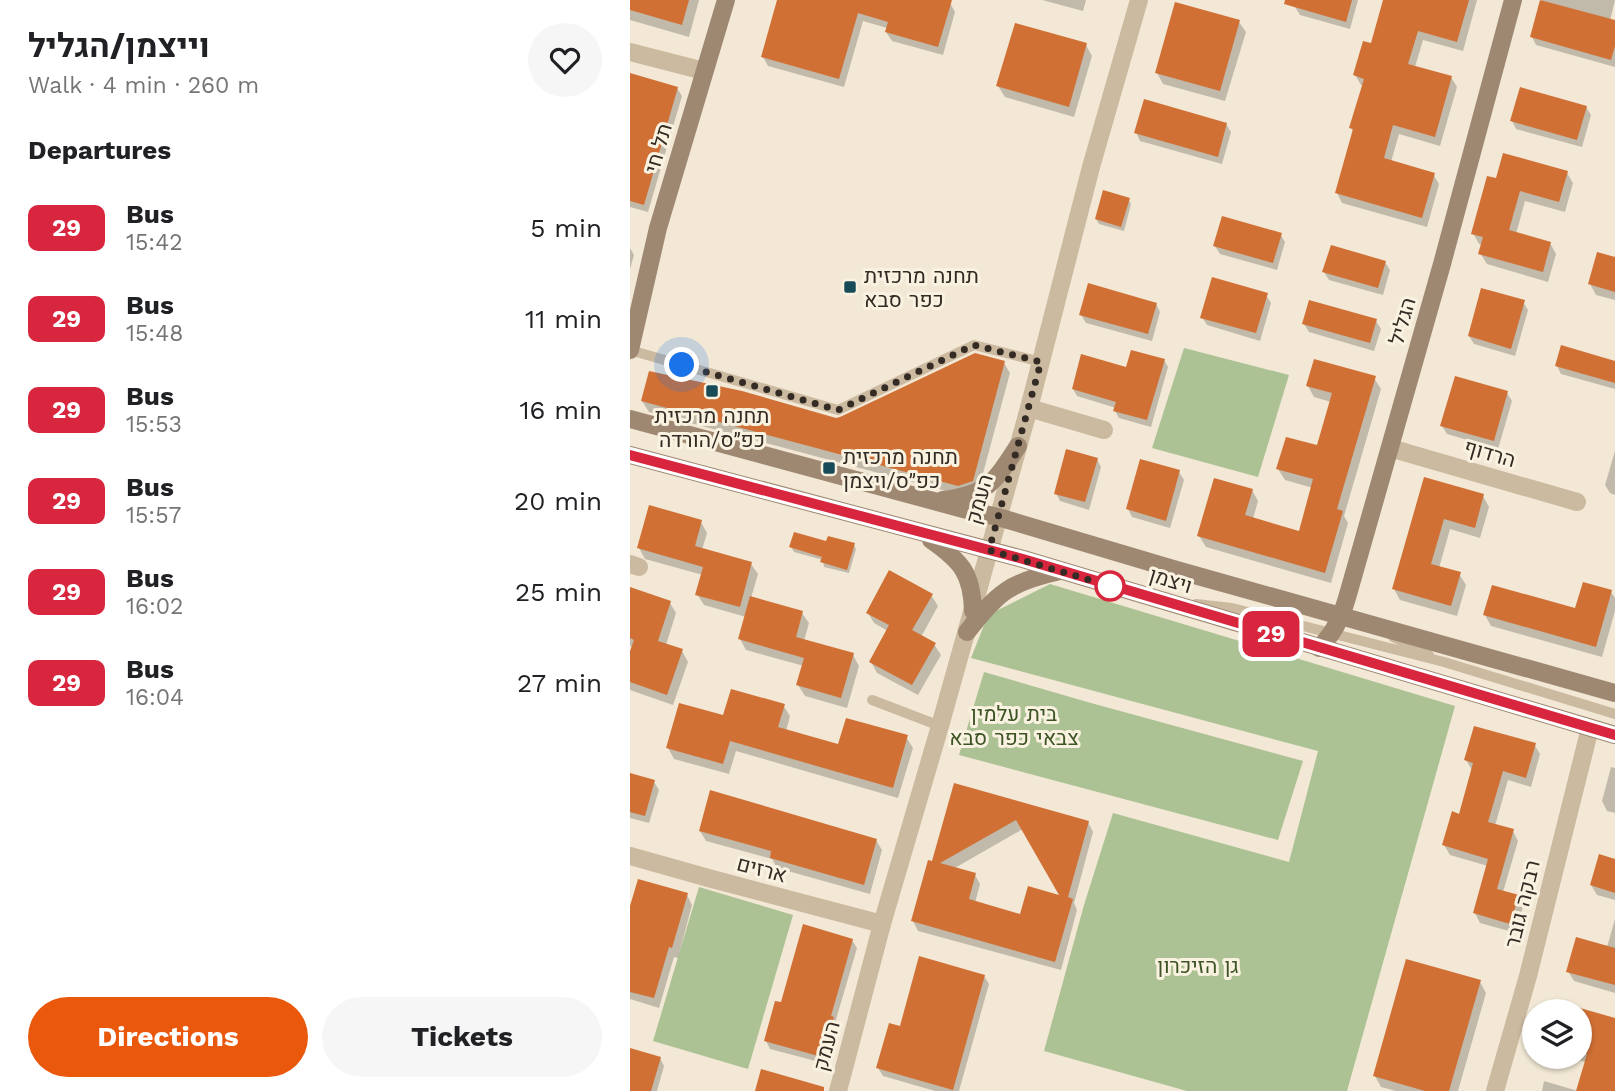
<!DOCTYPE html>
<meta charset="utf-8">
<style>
:root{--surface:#fff;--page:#f6f6f6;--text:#202124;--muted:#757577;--accent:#ea580c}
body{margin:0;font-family:"Work Sans",Heebo,sans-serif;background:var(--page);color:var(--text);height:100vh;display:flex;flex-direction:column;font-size:26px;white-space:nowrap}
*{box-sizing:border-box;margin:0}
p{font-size:23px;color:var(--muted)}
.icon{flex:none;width:38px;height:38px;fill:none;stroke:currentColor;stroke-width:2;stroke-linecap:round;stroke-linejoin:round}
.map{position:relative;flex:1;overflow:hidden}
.details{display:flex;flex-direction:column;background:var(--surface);width:630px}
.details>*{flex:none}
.badge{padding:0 14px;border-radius:10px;font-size:24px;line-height:46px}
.controls{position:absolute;left:892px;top:999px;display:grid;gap:14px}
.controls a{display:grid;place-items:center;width:70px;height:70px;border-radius:50%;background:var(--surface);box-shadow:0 2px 5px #0004;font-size:35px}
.you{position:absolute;width:35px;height:35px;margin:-18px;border:5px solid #fff;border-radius:50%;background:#1a73e8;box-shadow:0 0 0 10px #1a73e833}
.map>.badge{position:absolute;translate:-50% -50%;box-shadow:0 0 0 4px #fff}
h2{padding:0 28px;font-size:26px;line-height:63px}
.round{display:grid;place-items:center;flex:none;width:74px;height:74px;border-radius:37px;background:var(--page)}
.summary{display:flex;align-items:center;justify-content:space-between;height:119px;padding:0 28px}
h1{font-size:33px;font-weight:700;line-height:52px}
.action{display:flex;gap:14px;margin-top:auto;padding:14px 28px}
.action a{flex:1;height:80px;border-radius:42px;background:var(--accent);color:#fff;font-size:28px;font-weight:700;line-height:80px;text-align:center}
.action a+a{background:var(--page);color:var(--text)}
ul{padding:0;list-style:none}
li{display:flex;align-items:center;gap:21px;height:91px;padding:0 28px}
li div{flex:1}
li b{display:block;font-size:26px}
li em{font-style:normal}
li .badge{min-width:77px;font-weight:700;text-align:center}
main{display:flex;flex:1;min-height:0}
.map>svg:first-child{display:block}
</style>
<main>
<section class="details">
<div class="summary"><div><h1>וייצמן/הגליל</h1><p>Walk · 4 min · 260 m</p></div><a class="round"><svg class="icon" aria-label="heart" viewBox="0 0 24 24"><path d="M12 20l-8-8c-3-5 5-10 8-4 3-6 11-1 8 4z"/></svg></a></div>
<h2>Departures</h2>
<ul>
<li><span class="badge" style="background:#d7263d;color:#fff">29</span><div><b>Bus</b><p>15:42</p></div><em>5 min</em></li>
<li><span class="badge" style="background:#d7263d;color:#fff">29</span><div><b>Bus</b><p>15:48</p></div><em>11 min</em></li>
<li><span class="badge" style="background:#d7263d;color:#fff">29</span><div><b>Bus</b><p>15:53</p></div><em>16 min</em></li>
<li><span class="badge" style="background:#d7263d;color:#fff">29</span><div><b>Bus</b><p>15:57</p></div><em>20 min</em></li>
<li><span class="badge" style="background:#d7263d;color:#fff">29</span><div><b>Bus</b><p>16:02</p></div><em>25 min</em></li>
<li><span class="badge" style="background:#d7263d;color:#fff">29</span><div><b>Bus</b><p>16:04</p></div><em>27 min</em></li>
</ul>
<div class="action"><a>Directions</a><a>Tickets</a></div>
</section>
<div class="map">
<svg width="985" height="1091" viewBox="0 0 985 1091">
<rect width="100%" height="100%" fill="#f2e8d5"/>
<!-- green -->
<g fill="#acc294">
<path d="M554,348L659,375L628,477L522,448Z"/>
<path d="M420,584L825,706L717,1091H557L414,1051L454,905L483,813L659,862L688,751L341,658L358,615Z"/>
<path d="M354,672L461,703L673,761L648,840L329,755Z"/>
<path d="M69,887L163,915L118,1069L23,1041Z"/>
</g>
<!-- shadow -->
<g fill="#0003" fill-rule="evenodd">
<path d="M0,0H69L59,37L0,20Z"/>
<path d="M149,0H310L320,3L325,12L313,55L262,41L256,32L257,28L233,21L214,87L138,66L133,57Z"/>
<path d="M412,0H456L453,11Z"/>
<path d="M667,0H728L720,29L670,15L665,7Z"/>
<path d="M755,0H847L833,51L793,40L785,67L821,77L827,87L810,146L769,134L761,162L803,174L809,184L797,227L712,203L707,193L724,133L721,128L733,86L731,85L725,75L742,46Z"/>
<path d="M912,0H985L980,21L985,22V67L906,45L902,37Z"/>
<path d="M609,22L616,32L595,101L533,84L527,73Z"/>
<path d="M456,45L462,56L444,117L375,97L368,86Z"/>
<path d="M0,75L47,88L52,96L18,212L0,207Z"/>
<path d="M956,107L961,115L952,147L886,129L882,121Z"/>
<path d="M596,124L601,132L592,164L510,141L506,132Z"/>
<path d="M937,173L943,183L935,212L895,201L886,234L920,243L926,254L918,282L857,264L850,253L853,245L849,244L843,233L867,180Z"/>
<path d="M498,199L501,204L494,231L469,224L466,219Z"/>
<path d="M650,234L655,242L647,270L590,254L585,246Z"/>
<path d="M0,248L4,255L0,269Z"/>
<path d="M985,259V300L966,295L960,284Z"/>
<path d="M755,262L760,270L753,295L699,280L694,272Z"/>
<path d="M636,295L641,303L630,341L577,325L572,317Z"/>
<path d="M893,302L898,310L885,356L844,344L839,336Z"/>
<path d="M526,304L530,312L522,341L456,323L451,315Z"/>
<path d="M746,321L751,329L744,351L679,332L674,324Z"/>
<path d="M534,360L538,367L521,427L489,418L485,411L486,408L447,396L443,389L497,369Z"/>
<path d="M374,363L380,373L348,492L335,496L19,412L12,401L206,419Z"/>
<path d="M985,363V389L931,374L927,366Z"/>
<path d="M744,378L751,389L714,516L718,523L701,583L576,547L569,536L622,490L628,501L623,519L670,533L683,488L655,480L648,469L688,447L701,402L684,397L678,386Z"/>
<path d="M877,393L882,401L868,449L817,434L812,426Z"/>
<path d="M985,451V495L980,493L975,485Z"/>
<path d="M467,459L471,467L459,510L430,501L426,493Z"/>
<path d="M549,472L554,480L540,528L502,517L498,509Z"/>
<path d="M795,479L853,496L859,507L850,538L820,529L809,568L829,574L836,585L827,616L770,600L764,589Z"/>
<path d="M71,522L77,533L72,550L121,564L128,574L121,598L172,613L179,623L174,641L223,655L229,666L217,708L175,696L168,685L174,666L116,650L110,639L116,617L74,605L67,594L73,575L15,559L9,548Z"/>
<path d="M197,543L224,545L226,549L219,573L194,567L193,560L164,552L161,547Z"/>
<path d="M0,589L40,603L46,613L36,645L52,651L58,662L43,705L0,690V656L3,647L0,646Z"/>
<path d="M981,592L985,598V611L972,657L861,626L855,615L946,611Z"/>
<path d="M301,595L308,606L291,637L304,644L311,655L288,695L247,673L241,662L258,631L244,623L238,613Z"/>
<path d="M153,705L160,716L156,731L210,746L276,737L283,748L268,798L106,751L99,774L44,759L38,748L95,717Z"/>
<path d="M904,744L910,754L901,787L878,780L865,826L883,831L888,841L873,892L887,896L893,906L886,933L850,923L845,913L858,866L820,855L814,845L830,816L842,770L836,760Z"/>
<path d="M981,767L985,768V813L977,811L972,801Z"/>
<path d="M0,775L24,782L29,790L19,823L0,818Z"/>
<path d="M325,786L458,822L463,832L444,903L447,910L431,970L288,931L283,921L303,863ZM393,829L433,898L392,916L345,903L350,884L345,875L323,869Z"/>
<path d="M70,831L246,840L252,850L240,894L147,868L142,859L76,841Z"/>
<path d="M985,861V900L967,895L961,885Z"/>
<path d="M57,895L62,905L48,958L44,957L29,1008L0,999V912Z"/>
<path d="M985,919V993L944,981L938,971L977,947Z"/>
<path d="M222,940L227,948L205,1023L207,1027L197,1064L140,1049L136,1041L152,1004Z"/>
<path d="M354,976L359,984L329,1091H305L253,1076L248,1068L271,1029Z"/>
<path d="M850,982L856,993L828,1091H766L751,1087L745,1076Z"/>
<path d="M936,1006L985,1020V1091H948L956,1062L937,1057H950V1012H934Z"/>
<path d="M0,1050L30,1058L34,1066L27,1091H0Z"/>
<path d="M914,1081L948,1091H912Z"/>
</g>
<!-- building -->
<g fill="#d07035" fill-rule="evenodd">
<path d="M0,0H59L52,25L0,10Z"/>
<path d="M147,0H322L308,47L255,32L258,22L228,13L209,79L131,57Z"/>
<path d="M655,0H722L716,22L654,4Z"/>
<path d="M753,0H839L827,42L788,31L778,64L822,76L805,137L763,125L754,158L805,173L792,218L705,193L723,129L719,128L734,79L723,75L733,41L741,43Z"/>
<path d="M910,0L985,20V46L981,60L900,37Z"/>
<path d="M545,2L610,20L590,91L525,73Z"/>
<path d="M385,23L457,43L439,107L366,86Z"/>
<path d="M0,73L48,87L14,205L0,201Z"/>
<path d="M890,87L957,106L947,140L880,121Z"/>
<path d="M514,99L597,123L588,157L504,133Z"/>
<path d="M873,153L938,171L929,202L890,191L879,230L921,242L913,272L848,254L853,237L841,234L857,176L866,178Z"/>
<path d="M473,190L500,198L491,227L465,219Z"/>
<path d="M592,216L652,233L643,263L583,246Z"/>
<path d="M701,245L756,261L748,288L692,272Z"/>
<path d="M967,252L985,257V292L958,284Z"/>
<path d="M582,277L638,293L626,333L570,318Z"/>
<path d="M458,283L527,303L518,334L449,315Z"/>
<path d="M851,288L895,300L881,349L838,336Z"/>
<path d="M679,300L747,319L740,343L672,324Z"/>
<path d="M931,345L985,361V383L925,366Z"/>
<path d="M501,350L535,359L517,420L483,411L486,402L442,389L451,354L496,367Z"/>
<path d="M345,353L375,361L343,481L328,486L11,401L19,371L112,391L206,418L210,417Z"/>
<path d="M684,359L746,376L707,509L713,511L695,573L567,536L584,478L623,489L615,515L669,531L683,479L646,469L656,437L687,445L702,393L676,386Z"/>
<path d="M825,376L878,391L864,441L810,426Z"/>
<path d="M436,449L468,458L455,502L424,494Z"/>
<path d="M510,459L550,470L536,521L496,509Z"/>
<path d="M794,477L854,494L845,528L814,519L801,564L831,572L821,606L762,589Z"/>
<path d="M19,505L72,520L65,546L122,562L110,607L65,595L73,567L7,548Z"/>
<path d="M164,532L196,541L198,536L225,543L217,570L190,562L192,557L159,547Z"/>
<path d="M259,570L303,594L282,630L306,643L282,685L239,662L259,625L236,613Z"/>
<path d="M953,582L982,590L966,647L853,615L862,585L945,608Z"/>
<path d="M0,587L41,601L28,641L53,649L37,695L0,682V651L4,640L0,638Z"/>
<path d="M120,596L173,611L166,637L224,653L211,698L166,685L174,658L108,639Z"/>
<path d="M101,689L155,704L148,727L208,744L216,718L278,735L263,788L100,741L93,764L36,748L49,703L93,715Z"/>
<path d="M844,726L906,743L896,778L873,771L858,822L884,829L867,889L889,895L880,924L843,913L858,859L812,845L822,811L829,814L843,763L834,760Z"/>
<path d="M0,773L25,780L15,816L0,812Z"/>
<path d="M324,783L459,821L438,897L443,899L425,962L281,921L298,860L302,861ZM386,820L429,895L398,886L390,914L339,899L346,873L310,863Z"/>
<path d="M80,790L247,839L234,885L140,858L141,851L69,831Z"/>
<path d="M969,854L985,859V893L960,885Z"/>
<path d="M8,879L58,893L42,948L39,947L24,998L0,992V906Z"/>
<path d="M173,924L223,939L201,1016L204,1017L192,1057L134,1041L145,1001L151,1002Z"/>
<path d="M946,937L985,948V985L936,972Z"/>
<path d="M289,956L355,975L323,1090L246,1068L259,1023L270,1026Z"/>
<path d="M776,959L851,980L819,1091H795L743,1076Z"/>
<path d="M950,1008L985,1018V1091H946L957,1054L950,1052Z"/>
<path d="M0,1048L31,1057L21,1091H0Z"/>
<path d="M131,1069L194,1087V1091H125Z"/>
</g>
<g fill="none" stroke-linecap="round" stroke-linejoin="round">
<!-- lane -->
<g stroke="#cbb9a0" stroke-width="10">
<path d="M0,350L208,410L344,345L411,362"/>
<path d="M566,604L602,608L638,617L814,662L985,714"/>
<path d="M763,637L799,655"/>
<path d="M242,700L310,726"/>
</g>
<!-- street -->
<g stroke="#cbb9a0" stroke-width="18">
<path d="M0,52L74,71"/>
<path d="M399,408L474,430"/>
<path d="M760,448L947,502"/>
<path d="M0,564L9,567"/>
<path d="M0,856L82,879L252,924"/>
<path d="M208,1091L252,924L310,726L399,408L461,167L509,0"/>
<path d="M865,1091L898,976L960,728"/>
</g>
<!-- secondary -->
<g stroke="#9e8872" stroke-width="18">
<path d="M0,350L28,228L96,0"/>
<path d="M0,419L337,510L368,517L543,569L985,693"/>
<path d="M0,455L393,559L985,735"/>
<path d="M313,500C358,494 364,483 388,446"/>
<path d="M301,540C331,561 342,573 343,611"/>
<path d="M337,632C368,592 380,582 430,571"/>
<path d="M689,648C704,633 711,618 717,598L812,264L883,0"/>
</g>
</g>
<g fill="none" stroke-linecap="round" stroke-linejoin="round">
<defs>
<path id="line" d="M0,455L393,559L985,735"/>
</defs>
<!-- line casing -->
<use href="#line" stroke="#fff" stroke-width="16"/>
<!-- line -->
<use href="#line" stroke="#d7263d" stroke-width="10"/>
<!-- walk -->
<path stroke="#342b24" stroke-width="7" stroke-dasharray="0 12.6" d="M52,365L208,410L344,345L411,362L359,550L480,586"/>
</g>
<!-- markers -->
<g fill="#174b58" stroke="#faf2e1" stroke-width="2.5">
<rect x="213" y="280" width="14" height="14" rx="3.5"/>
<rect x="75" y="384" width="14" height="14" rx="3.5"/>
<rect x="192" y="461" width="14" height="14" rx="3.5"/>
</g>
<circle fill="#fff" stroke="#d7263d" stroke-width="3.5" cx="480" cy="586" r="14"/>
<g text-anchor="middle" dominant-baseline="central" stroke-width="6" stroke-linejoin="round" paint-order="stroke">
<!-- street labels -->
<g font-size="21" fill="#342b24" stroke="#faf2e1">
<text transform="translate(28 148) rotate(-74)">תל חי</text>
<text transform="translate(772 321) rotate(-74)">הגליל</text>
<text transform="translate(860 453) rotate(16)">הרדוף</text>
<text transform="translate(349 499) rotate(-74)">העמק</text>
<text transform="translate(541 580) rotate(17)">ויצמן</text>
<text transform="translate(132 869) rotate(15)">ארזים</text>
<text transform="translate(892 904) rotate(-76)">רבקה גובר</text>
<text transform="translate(196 1046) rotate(-75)">העמק</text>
</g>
<!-- poi labels -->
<g font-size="21" fill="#342b24" stroke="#faf2e1" text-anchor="start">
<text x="234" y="275">תחנה מרכזית<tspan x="234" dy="24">כפר סבא</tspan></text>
<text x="82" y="415" text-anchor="middle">תחנה מרכזית<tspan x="82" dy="24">כפ״ס/הורדה</tspan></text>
<text x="213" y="456">תחנה מרכזית<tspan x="213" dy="24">כפ״ס/ויצמן</tspan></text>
</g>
<!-- park labels -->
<g font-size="21" fill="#3d5426" stroke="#faf2e1">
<text x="384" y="713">בית עלמין<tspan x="384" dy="24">צבאי כפר סבא</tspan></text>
<text x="568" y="965">גן הזיכרון</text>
</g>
</g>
</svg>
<div class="controls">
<a><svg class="icon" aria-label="layers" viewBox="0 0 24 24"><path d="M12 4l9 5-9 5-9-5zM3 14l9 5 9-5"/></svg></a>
</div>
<div class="you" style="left:52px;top:365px"></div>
<b class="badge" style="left:641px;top:634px;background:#d7263d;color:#fff">29</b>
</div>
</main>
